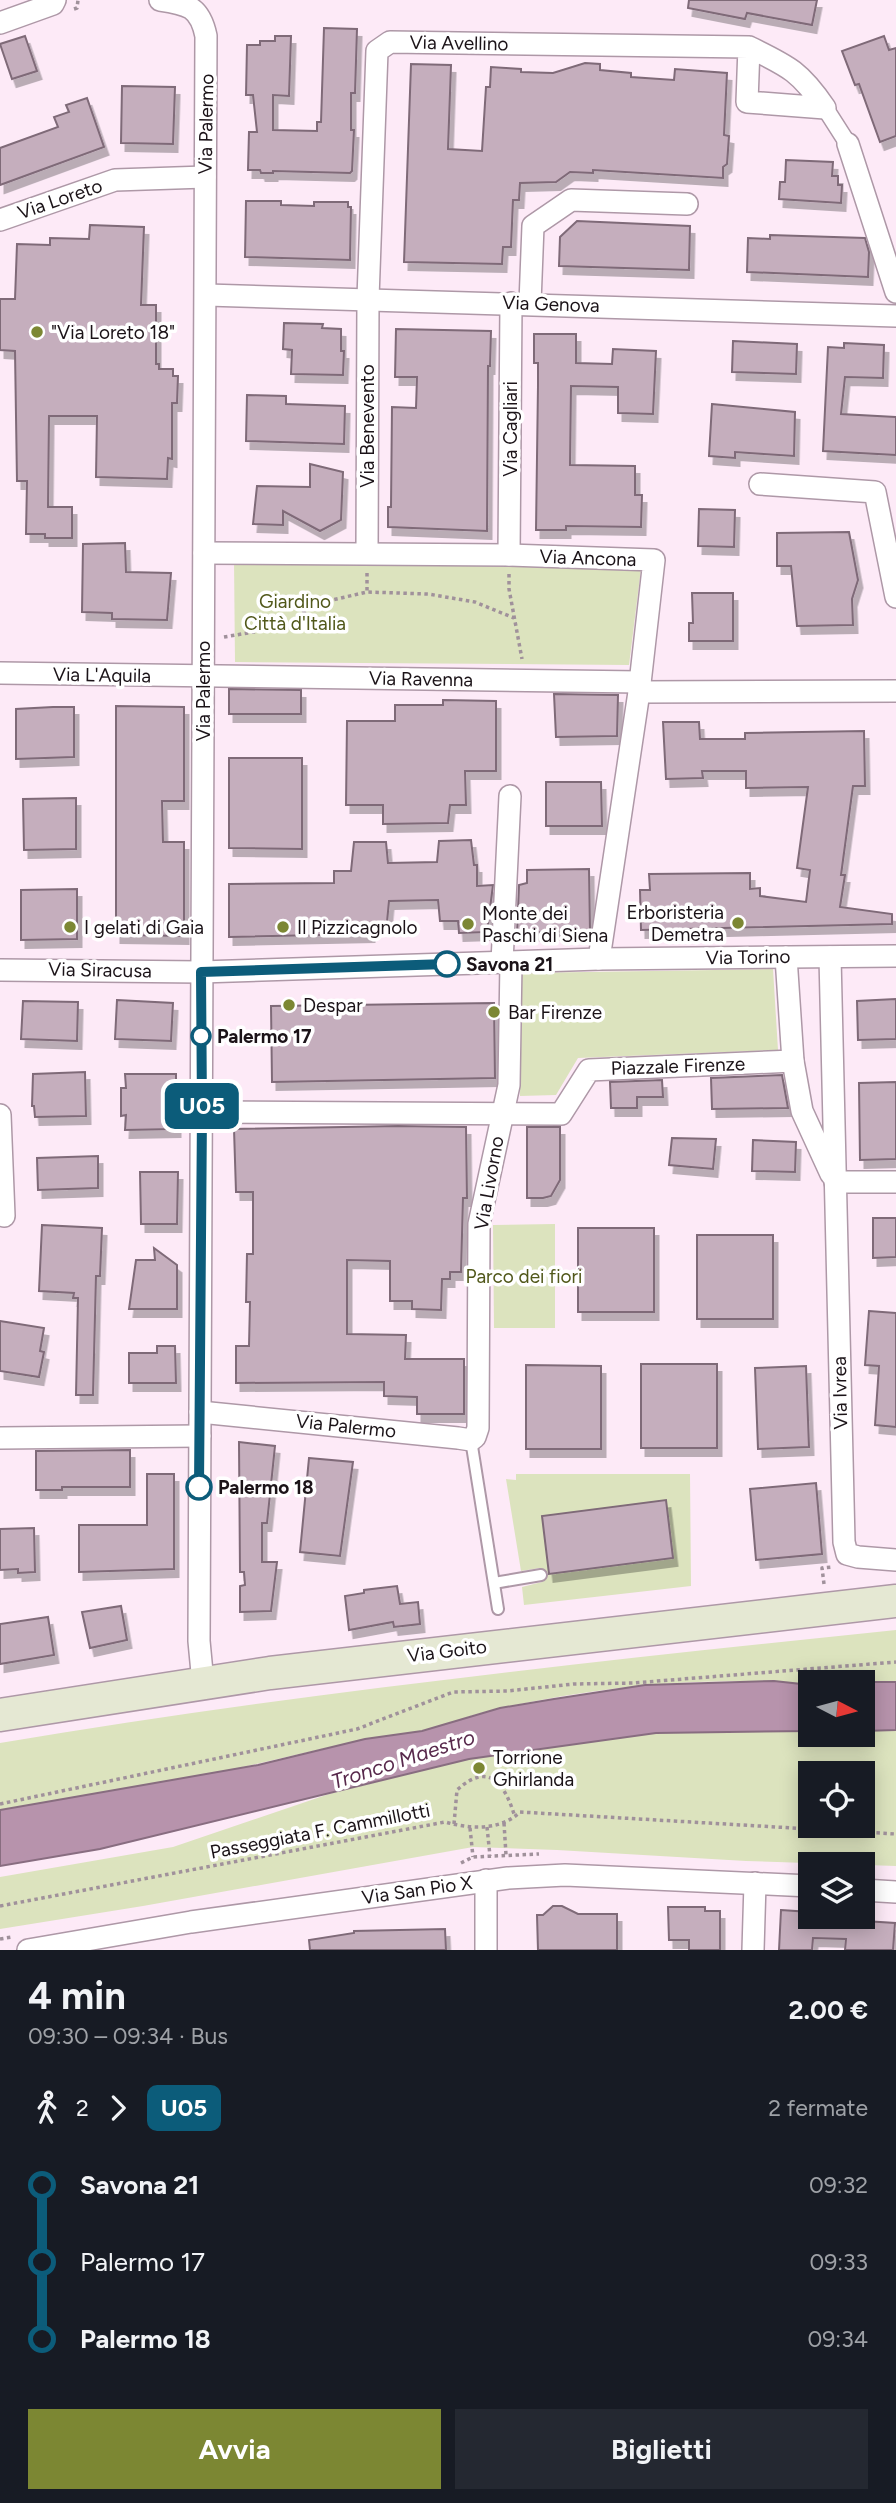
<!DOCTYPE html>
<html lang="it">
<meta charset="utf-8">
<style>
:root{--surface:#171b24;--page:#242831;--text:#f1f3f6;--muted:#9ea1a6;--accent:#7c8733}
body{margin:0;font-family:Figtree,sans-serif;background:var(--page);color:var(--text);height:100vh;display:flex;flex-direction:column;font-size:26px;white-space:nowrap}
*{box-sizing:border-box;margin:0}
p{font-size:23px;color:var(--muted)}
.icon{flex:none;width:38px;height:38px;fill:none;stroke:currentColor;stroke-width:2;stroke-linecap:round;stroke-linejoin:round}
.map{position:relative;height:1950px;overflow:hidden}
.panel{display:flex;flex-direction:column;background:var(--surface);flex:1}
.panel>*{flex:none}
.badge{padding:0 14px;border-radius:10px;font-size:24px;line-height:46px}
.needle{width:46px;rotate:96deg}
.controls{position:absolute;left:798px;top:1670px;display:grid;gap:14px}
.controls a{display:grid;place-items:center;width:77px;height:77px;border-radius:0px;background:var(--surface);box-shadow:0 4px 18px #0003;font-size:35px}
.map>.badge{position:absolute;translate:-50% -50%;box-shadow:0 0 0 4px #fff}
.legs{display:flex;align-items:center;gap:10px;height:77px;padding:0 28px;font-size:23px}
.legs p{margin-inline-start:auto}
.overview{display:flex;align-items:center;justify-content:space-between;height:119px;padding:0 28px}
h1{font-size:38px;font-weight:700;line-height:52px}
.action{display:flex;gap:14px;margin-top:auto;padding:14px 28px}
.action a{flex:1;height:80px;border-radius:0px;background:var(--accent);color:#fff;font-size:28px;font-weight:700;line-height:80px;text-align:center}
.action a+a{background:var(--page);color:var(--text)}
ul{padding:0 28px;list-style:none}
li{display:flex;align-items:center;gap:24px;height:77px;font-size:26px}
li i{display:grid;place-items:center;width:10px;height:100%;margin:0 9px;background:currentColor}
li i::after{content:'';width:18px;height:18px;margin:-9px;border:5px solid;border-radius:50%;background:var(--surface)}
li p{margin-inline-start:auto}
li:first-child i{background:linear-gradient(#0000 50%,currentColor 0)}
li:last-child i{background:linear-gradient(currentColor 50%,#0000 0)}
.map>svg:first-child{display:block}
</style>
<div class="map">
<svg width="896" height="1950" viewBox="0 0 896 1950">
<defs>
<filter id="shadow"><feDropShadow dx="4.5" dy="8" stdDeviation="0" flood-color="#0004"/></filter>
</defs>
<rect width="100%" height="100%" fill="#fdeaf7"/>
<!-- green -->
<g fill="#dce3be" fill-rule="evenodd">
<path d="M234,561L641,569L629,665L235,662Z"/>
<path d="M773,969L778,1050L578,1058L556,1095L520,1096L521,973Z"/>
<path d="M555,1224V1328H494L493,1225Z"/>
<path d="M516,1474H690L691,1586L524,1605L522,1587L542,1582L540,1568L521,1571L506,1479L516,1480Z"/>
<path d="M896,1630V1682H810V1685C708,1675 602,1686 501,1708C475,1713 450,1724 424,1730C405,1735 385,1736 365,1739L0,1823V1743C297,1693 597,1661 896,1630Z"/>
<path d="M896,1730V1866L746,1861L557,1850L473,1847L143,1906L0,1929V1877L173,1847L329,1794L469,1759L657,1733L810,1731V1734H863V1731ZM810,1773H863V1825H810Z"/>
</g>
<!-- water -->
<g fill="#b793ac" stroke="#886d80" stroke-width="2">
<path d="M774,1681L810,1685V1731L656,1733L469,1759L100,1849L0,1866V1810L258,1765L365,1739L422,1731L500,1708L554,1699L645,1685Z"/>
<path d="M862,1682H896V1730L863,1731Z"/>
</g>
<!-- building -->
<g fill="#c5aebd" stroke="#7f6a78" stroke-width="2" filter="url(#shadow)">
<path d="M689,0H817L812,25L747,13L745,19L688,8Z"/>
<path d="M324,28L357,29L355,93H351V130H354L352,171L350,173L273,171V173H261L260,170H248L249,132H257L253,95H246L247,45H260V41H275V36H291L289,96L273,95V130L317,131V122H321Z"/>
<path d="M25,36L37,71L12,79L0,44Z"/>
<path d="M884,36L889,50L896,48V136L880,142L859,84L855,85L842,51Z"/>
<path d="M585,63L600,64V70L631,73V77L674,80L675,69L727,73L724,135L729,136L727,164L723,167V178L593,170V173L570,172L556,182L520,183L519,200H513L511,247H503L502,264L404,262L411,64L451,65L448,149L482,151L486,87H490L491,67L521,69V72L553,73Z"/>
<path d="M122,86L175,87L173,144L121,143Z"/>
<path d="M87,98L104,147L0,185V148L58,127L54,117L69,112L66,105Z"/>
<path d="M786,160L833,162L832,176H838V185H842L841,203L779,199L780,182H785Z"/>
<path d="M246,201H281V205L314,206V202H348V207H351L350,260L245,257Z"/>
<path d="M577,221L690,226L689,270L559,266L560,237Z"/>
<path d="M90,225L144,227L141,305H156V364H159V369H173V376H178L177,403H172V459L168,458L167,479L96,477L97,416H49L48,507H72V538H45V534H26L27,481H17L15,351L0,350V299H15L17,244L50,245V238L89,239Z"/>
<path d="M770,235L865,238L869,252L868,277L747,272L748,238L770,239Z"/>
<path d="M284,323L323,324L322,328L341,329V351H344L343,375L291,374L292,350L283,349Z"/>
<path d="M396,329L491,331L490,366H488L487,531L388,527V507H391L392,407L416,408L417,377H395Z"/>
<path d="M534,334H576V363L612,364L613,349L656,351L653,414L618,413V387L571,386L570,465L635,466V495H642L641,527L566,526V530H536L538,385V363H534Z"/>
<path d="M733,341L797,344L796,374L732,372Z"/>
<path d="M844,343L884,345L883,378L845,377L841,414L896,417V455L823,451L828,347L844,348Z"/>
<path d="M247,395L286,396V404L345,406L344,444L246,441Z"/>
<path d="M712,404L795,412L794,456L735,452V458L709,456Z"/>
<path d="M310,464L343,472L341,520L320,531L283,511V525L253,524L257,486L310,487Z"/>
<path d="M699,509L735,510L734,547L698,546Z"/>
<path d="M849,532L858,580L852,599L853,625L797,626L791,566H777V533Z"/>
<path d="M125,543L126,572L171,573L167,620L112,619V613L82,612L83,544Z"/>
<path d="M692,593H733V641H689V623H693Z"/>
<path d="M229,689L301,690V714H229Z"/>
<path d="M554,694L618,695L617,736L556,737Z"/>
<path d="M443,700L496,701V771H465L466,805H450L448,823L383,824V805H346L347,721H395V705H443Z"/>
<path d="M116,706L184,707V801H162L163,842H184V936L116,935Z"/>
<path d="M53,707H74V757L16,759V709Z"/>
<path d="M663,722H699L700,739H745V733L864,731L865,786H853L841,875H845L840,907L892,914V924L641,930L640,890H650L649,874L750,873V889L760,888V896L806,902L810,870L797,868L808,787L746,788V771H702L703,778L666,779Z"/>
<path d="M229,758H302V849L229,848Z"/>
<path d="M546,782H601L602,826H546Z"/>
<path d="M76,798V849L24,850L23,799Z"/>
<path d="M471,840L474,865H477V886L493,885L487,932L459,933L458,921H440L438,900L389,901L387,922L369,923L370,934L229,937V884L334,883V871H351L354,842H386L388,863L437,862L439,841Z"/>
<path d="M589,869L590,931L517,933L519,885L527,883V870Z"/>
<path d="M77,889V939L21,940V890Z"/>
<path d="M896,999V1039L858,1040L857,1001Z"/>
<path d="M117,1000L173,1003L171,1041L115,1039Z"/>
<path d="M23,1001L78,1002L77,1041L21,1039Z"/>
<path d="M494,1003L495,1078L272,1082L271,1006Z"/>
<path d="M85,1072L86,1116L35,1117L34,1106H32L33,1074Z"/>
<path d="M125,1074H176V1129L125,1130L126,1115L121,1116V1088H126Z"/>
<path d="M782,1075L788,1108L712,1109L711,1078Z"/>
<path d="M662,1080L663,1097H637V1108H611L610,1082Z"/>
<path d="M896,1082V1159L860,1160L859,1083Z"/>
<path d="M398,1126L466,1127L467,1198H463L461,1272H450V1279H442L441,1310L412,1309V1301H390V1261L347,1260V1334L406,1335L405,1359H464V1414H417V1397L384,1396V1382L236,1383V1346H249L250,1302H246L247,1254H253V1192H236L234,1129Z"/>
<path d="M527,1127H560V1180L551,1196L543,1198H527Z"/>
<path d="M672,1138L716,1139L713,1169L669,1165Z"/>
<path d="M753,1140L796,1142L795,1172L752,1171Z"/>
<path d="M98,1156V1188L38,1190L37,1158Z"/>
<path d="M140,1172H178L177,1224H141Z"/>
<path d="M873,1218H896V1257L873,1258Z"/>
<path d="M42,1225L102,1228L100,1276H96L93,1395H76L78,1298H73L74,1293L39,1291Z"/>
<rect x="578" y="1228" width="76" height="84"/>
<rect x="697" y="1235" width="76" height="84"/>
<path d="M154,1248L177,1265V1309H129L136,1260H155Z"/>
<path d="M869,1311L896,1313V1427L875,1425L879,1366L865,1365Z"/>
<path d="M0,1321L44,1328L40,1351L44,1352L39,1377L0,1371Z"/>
<path d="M157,1346H175L176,1383H129V1353H157Z"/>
<rect x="641" y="1364" width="76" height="84"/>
<path d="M526,1365L601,1366V1449H526Z"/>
<path d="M806,1366L809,1447L758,1449L755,1368Z"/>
<path d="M239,1442L275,1446L267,1523H262V1562H277L271,1611L240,1612V1586L245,1585L244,1572H240Z"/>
<path d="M130,1450V1487H62V1490H36V1451Z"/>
<path d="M309,1458L353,1462L340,1556L300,1552Z"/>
<path d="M147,1474H174V1569L79,1572V1525H147Z"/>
<path d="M816,1483L822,1554L756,1560L750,1489Z"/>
<path d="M666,1500L673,1558L549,1574L542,1516Z"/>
<path d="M34,1528L35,1572L18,1573V1569L0,1570V1529Z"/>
<path d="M397,1586L400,1604L418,1602L420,1624L394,1627L393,1622L349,1630L345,1596L364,1593V1590Z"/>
<path d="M121,1606L127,1640L90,1648L82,1612Z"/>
<path d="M48,1617L54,1655L0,1664V1624Z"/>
<path d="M553,1906H562L578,1914H617V1950H538L537,1915H543Z"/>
<path d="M668,1907H705V1911H720V1950H689V1940H669Z"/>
<path d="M781,1910L810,1912V1916H818V1918L895,1923L893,1950H845L846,1939L813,1938L812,1950H779Z"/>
<path d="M445,1929L446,1950H310L309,1940L354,1933V1931Z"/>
</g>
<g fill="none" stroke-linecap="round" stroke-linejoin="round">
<defs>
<g id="service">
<path d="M471,1440L498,1609"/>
<path d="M494,1583L541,1575"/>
</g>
<path id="pedestrian" d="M825,108L848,144"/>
<g id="minor">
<path d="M160,0C188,4 200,7 206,36L199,1641L203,1683"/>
<path d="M0,23L53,4L55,0"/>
<path d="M848,144L896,292"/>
<path d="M0,220L115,180L205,177"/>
<path d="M207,295L896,316"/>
<path d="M530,303L533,226L571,200L687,204"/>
<path d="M760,484L875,492L896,597"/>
<path d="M204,553L509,555L654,560L639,692L599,959"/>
<path d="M367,553L368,298L377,51L390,42L749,47C788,66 800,71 825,108L747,102L749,47"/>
<path d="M509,555L511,303"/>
<path d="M0,673L640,682"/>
<path d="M639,692L896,691"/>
<path d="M786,957L793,1061L802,1111L831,1174"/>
<path d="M830,957L844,1542L847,1554L858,1557L896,1560"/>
<path d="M502,962L510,796"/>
<path d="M0,970L201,972L599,959L896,956"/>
<path d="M202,1112L561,1114L589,1070L793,1061"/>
<path d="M0,1115L4,1216"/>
<path d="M835,1182H896"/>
<path d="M200,1412L458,1438L471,1440L475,1437L478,1428L479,1224L509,1085L511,962"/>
<path d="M0,1438L200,1436"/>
<path d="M486,1880V1950"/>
<path d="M863,1890L896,1892"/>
<path d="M28,1950L191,1922L508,1878L565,1875L810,1886"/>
<path d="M753,1950L755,1883"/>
</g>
<path id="secondary" d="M0,1715L270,1673L896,1601"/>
</defs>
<!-- service casing -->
<use href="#service" stroke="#ae98a7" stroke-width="14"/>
<!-- pedestrian casing -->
<use href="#pedestrian" stroke="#ae98a7" stroke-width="19"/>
<!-- minor casing -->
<use href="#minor" stroke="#ae98a7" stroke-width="24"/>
<!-- secondary casing -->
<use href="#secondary" stroke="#ae98a7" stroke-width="35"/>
<!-- path -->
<g stroke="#a0919b" stroke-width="3.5" stroke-dasharray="3.5 3.5" stroke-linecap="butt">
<path d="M74,9L77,8L78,0"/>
<path d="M367,573V592"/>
<path d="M509,574V589L522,659"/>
<path d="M224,637L283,627L315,604L367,592L428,594L475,602L514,618"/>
<path d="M824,1584L822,1568L832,1567"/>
<path d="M0,1804L357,1729L453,1692L507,1691L574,1684L633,1683L896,1662"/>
<path d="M504,1823L506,1855"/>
<path d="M454,1824L457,1790C490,1760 505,1785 515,1817"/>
<path d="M487,1827L490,1856"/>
<path d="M470,1828L473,1857"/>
<path d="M461,1863L473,1857L539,1854"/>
<path d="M0,1906L445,1822C470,1829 500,1831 520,1812L896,1834"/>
<path d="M0,1939L12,1937"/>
</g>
<!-- service -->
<use href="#service" stroke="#fff" stroke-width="10"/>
<!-- pedestrian -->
<use href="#pedestrian" stroke="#fff" stroke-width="16"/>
<!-- minor -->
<use href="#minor" stroke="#fff" stroke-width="21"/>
<!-- secondary -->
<use href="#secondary" stroke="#e5e8d3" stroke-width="32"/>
</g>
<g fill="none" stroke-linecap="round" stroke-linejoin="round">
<defs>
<path id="line-1" d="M199,1487L202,1112L201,972L447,964"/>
</defs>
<!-- line-1 casing -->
<use href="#line-1" stroke="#fff" stroke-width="16"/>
<!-- line-1 -->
<use href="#line-1" stroke="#0c5c7a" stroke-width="10"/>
</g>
<!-- markers -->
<g fill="#7c8733" stroke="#fff" stroke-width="2.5">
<circle cx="37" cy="332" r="7"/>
<circle cx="738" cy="923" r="7"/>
<circle cx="468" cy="924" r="7"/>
<circle cx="70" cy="927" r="7"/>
<circle cx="283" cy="927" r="7"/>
<circle cx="289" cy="1005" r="7"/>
<circle cx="494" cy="1012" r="7"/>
<circle cx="479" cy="1768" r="7"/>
</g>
<g fill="#fff" stroke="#0c5c7a" stroke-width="3.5">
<circle cx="447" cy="964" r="12"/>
<circle cx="201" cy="1036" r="9"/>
<circle cx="199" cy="1487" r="12"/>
</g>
<g text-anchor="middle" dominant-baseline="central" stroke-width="7" stroke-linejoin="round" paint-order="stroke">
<!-- street labels -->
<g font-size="19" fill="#1b1318" stroke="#fff">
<text transform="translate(459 43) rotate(1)">Via Avellino</text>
<text transform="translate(206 124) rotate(-89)">Via Palermo</text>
<text transform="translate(60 199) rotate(-19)">Via Loreto</text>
<text transform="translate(551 304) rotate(2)">Via Genova</text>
<text transform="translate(367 426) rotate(-90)">Via Benevento</text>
<text transform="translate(510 429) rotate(-90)">Via Cagliari</text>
<text transform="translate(588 558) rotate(2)">Via Ancona</text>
<text transform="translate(102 675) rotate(1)">Via L'Aquila</text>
<text transform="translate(421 679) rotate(1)">Via Ravenna</text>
<text transform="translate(203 691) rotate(-90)">Via Palermo</text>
<text transform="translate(748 957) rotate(-1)">Via Torino</text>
<text transform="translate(100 970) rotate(1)">Via Siracusa</text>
<text transform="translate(678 1066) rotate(-2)">Piazzale Firenze</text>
<text transform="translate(489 1183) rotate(-80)">Via Livorno</text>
<text transform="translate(840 1393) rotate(-91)">Via Ivrea</text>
<text transform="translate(346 1426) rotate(6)">Via Palermo</text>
<text transform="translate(447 1651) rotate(-7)">Via Goito</text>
<text transform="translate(320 1831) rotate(-11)">Passeggiata F. Cammillotti</text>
<text transform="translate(417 1890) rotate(-8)">Via San Pio X</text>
</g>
<!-- poi labels -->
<g font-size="19" fill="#1b1318" stroke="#fff" text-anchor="start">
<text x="51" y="332">"Via Loreto 18"</text>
<text x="724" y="912" text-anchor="end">Erboristeria<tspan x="724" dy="22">Demetra</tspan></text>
<text x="482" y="913">Monte dei<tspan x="482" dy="22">Paschi di Siena</tspan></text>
<text x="84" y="927">I gelati di Gaia</text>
<text x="297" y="927">Il Pizzicagnolo</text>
<text x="303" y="1005">Despar</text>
<text x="508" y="1012">Bar Firenze</text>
<text x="493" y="1757">Torrione<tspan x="493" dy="22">Ghirlanda</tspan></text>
</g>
<!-- park labels -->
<g font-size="19" fill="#51581a" stroke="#fff">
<text x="295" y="601">Giardino<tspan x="295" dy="22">Città d'Italia</tspan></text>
<text x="524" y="1276">Parco dei fiori</text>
</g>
<!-- stop labels -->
<g font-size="19" font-weight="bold" fill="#1b1318" stroke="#fff" text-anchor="start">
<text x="466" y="964">Savona 21</text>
<text x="217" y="1036">Palermo 17</text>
<text x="218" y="1487">Palermo 18</text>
</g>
<!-- water labels -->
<g font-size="21" font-style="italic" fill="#58294c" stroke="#fff">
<text transform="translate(403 1759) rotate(-18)">Tronco Maestro</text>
</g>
</g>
</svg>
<div class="controls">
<a><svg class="needle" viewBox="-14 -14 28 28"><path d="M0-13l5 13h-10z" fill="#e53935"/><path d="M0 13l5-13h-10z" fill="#9ea1a6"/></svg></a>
<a><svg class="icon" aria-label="locate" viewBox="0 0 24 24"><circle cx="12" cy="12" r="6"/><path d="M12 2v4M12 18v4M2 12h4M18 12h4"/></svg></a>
<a><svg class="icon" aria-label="layers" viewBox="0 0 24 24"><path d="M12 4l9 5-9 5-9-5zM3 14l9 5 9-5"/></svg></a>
</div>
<b class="badge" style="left:202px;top:1106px;background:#0c5c7a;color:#fff">U05</b>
</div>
<section class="panel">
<div class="overview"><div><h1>4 min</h1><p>09:30 – 09:34 · Bus</p></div><b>2.00 €</b></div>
<div class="legs"><svg class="icon" aria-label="walk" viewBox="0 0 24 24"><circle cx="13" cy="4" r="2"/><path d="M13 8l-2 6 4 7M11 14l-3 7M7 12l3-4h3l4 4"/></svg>2<svg class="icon" aria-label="forward" viewBox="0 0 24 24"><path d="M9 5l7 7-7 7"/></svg><b class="badge" style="background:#0c5c7a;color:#fff">U05</b><p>2 fermate</p></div>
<ul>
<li><i style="color:#0c5c7a"></i><b>Savona 21</b><p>09:32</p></li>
<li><i style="color:#0c5c7a"></i><span>Palermo 17</span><p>09:33</p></li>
<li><i style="color:#0c5c7a"></i><b>Palermo 18</b><p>09:34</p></li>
</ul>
<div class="action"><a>Avvia</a><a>Biglietti</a></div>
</section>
